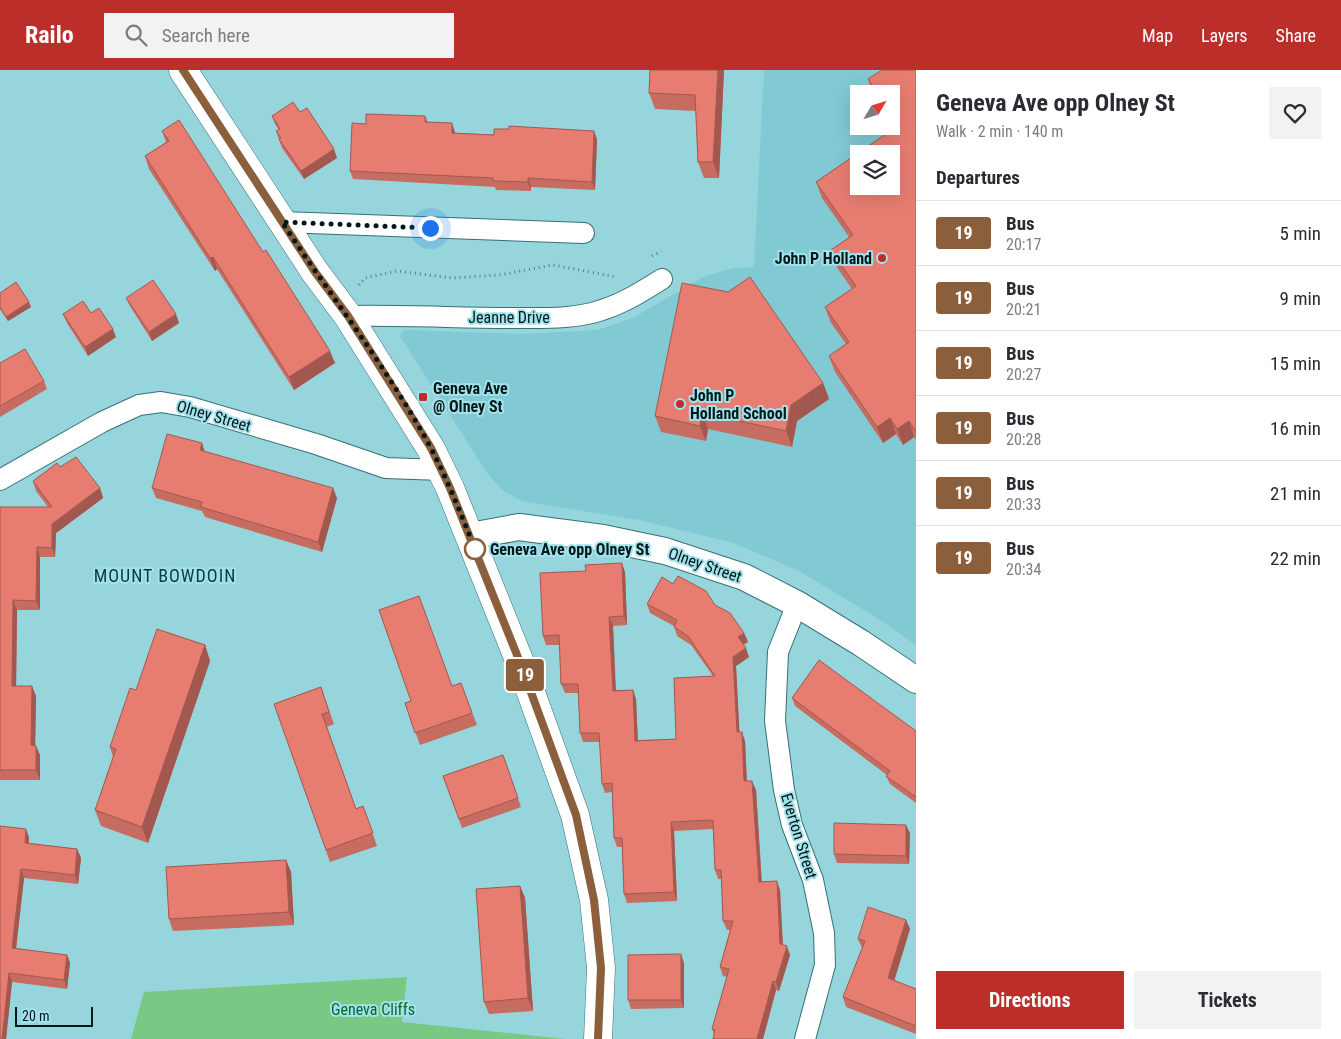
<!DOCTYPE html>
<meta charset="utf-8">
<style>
:root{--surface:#fff;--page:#f2f2f3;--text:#2b2b33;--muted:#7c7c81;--line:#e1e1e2;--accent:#bc2e2a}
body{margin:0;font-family:"Roboto Condensed",sans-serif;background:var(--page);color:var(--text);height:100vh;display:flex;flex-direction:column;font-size:19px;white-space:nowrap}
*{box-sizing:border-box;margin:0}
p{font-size:16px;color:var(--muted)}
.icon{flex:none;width:28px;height:28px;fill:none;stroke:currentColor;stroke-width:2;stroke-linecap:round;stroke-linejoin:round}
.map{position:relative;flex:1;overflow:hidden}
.sheet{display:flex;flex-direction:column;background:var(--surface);width:425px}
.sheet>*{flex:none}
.badge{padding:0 10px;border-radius:4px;font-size:18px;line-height:32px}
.needle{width:32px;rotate:52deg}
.buttons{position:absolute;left:850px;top:15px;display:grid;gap:10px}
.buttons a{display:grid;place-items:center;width:50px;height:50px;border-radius:0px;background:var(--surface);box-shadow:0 5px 20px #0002;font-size:25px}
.scale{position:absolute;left:15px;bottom:12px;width:78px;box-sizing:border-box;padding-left:5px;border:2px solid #01181b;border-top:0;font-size:14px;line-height:18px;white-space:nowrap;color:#01181b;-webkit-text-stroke:4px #a4e2eb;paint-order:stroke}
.you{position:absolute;width:25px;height:25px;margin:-12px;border:4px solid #fff;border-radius:50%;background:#1a73e8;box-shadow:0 0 0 8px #1a73e833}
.map>.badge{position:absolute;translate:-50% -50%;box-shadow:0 0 0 2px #fff}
h2{padding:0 20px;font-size:19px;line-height:45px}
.round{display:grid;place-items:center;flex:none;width:52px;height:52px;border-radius:0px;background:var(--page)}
.overview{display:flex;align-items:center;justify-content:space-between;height:85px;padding:0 20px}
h1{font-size:24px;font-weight:700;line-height:38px}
.button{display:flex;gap:10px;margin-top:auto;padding:10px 20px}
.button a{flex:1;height:58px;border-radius:0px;background:var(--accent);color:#fff;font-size:20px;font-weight:700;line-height:58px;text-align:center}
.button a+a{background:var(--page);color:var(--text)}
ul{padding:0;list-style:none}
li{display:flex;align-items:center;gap:15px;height:65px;padding:0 20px;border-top:1px solid var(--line)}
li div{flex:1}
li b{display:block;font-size:19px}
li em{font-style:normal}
li .badge{min-width:55px;font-weight:700;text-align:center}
header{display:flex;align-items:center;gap:30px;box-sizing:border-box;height:70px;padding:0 25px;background:var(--accent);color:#fff}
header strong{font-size:24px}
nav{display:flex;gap:28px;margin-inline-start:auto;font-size:18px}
.search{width:350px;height:45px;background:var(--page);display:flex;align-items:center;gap:12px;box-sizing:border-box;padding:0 18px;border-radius:0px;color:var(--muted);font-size:19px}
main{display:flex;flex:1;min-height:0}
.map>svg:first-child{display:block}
</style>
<header>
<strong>Railo</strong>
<div class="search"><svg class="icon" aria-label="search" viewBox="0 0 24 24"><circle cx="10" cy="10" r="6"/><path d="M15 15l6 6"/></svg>Search here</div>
<nav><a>Map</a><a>Layers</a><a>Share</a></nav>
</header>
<main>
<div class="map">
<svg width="916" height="969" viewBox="0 0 916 969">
<rect width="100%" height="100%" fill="#97d5dd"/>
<!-- built -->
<path fill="#81c9d3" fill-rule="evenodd" d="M764,0H916V575L874,546L799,501L734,473L639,450L522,431L502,420L487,403L400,266L402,262L408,260L523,264L598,260L633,248L705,206L734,198L754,197ZM859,24H891V56H859ZM859,84H891V116H859Z"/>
<!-- green -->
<path fill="#79c883" d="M407,907L402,952L565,969H131L144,922Z"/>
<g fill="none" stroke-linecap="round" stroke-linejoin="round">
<defs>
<g id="minor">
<path d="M282,152L584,163"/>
<path d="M348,246C405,245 462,248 519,248C545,248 577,249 602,240C624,233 643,221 662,209"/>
<path d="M0,410L102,352L139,335L161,332L190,337L316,374L386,398L442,400"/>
<path d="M797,534L778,582L775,651L784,720L792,755L813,810L824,863L825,895L805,969"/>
</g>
<path id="tertiary" d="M470,466L519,457L603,468L665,481L744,507L797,534L861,573L916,610"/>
<path id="secondary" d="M183,0L315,202L348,246L431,379L450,418L521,595L575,745L594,830L601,898L598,969"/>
</defs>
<!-- minor casing -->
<use href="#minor" stroke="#347179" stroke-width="22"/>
<!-- tertiary casing -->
<use href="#tertiary" stroke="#347179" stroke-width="28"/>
<!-- secondary casing -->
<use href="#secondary" stroke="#347179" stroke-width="29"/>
<!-- path -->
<g stroke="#548187" stroke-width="3" stroke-dasharray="1 4" stroke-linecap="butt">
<path d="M652,186L661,181"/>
<path d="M359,215L365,208L397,201L453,208L499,205L553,195L617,207"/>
</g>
<!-- minor -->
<use href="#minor" stroke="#fff" stroke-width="20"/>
<!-- tertiary -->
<use href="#tertiary" stroke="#fff" stroke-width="26"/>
<!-- secondary -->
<use href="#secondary" stroke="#fff" stroke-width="28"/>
</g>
<!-- wall -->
<g fill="#c76c61">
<path d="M650,0H724L719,108H704L698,92L696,41L655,39L649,23Z"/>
<path d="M916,0V370L914,367L903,375L896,364L883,373L835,302L829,286L846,274L831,253L825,237L852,219L836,196L831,180L849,167L822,128L816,112L896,57L891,50V24H873L868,9Z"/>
<path d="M300,42L337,88L304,109L282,78L276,61L279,60L275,54L272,46Z"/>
<path d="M425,46L428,52L455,62V63L597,69L595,120L531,117V121L496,120L495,117L353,109L350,101L366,54Z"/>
<path d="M162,61L335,293L294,320L217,199L215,201L149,99L145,86L166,72Z"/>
<path d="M0,223L31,237L8,251L0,239Z"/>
<path d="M126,228L179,253L152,271L130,236Z"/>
<path d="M91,243L116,267L88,286L67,253L63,244Z"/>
<path d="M0,293L44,311L47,319L0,347Z"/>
<path d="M823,313L829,329L797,351L792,377L708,359L706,371L661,362L655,346Z"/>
<path d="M202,373L205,382L337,428L322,482L205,447L202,441L156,428L152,418Z"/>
<path d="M60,397L100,418L103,428L56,463L55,487H40V540H17L16,616L36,626L35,676L40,685V710H0V437H48L36,421L33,411Z"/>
<path d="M625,502L627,555L613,556L616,620H633L636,629L638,670L676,669L713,606L691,575L677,566L674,556L650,543L647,534L673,514L715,535L744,563L748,572L743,575L749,587L736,596L739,662L745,671L747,711L756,720L762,812L780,820L783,875L790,885L779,921L776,920L763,969H713L714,964L712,959L727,907L723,906L720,897L730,860H727L723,851L722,809H718L715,800L713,759L674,761L677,831L627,833L624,824L622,777H617L614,768L612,722L605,723L602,714L600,672H583L580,663L578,623H565L561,614L560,575H546L543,566Z"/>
<path d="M205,575L210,591L148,773L101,756L95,740L113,687L110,677L136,620Z"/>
<path d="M461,613L477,655L420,675L405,633Z"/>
<path d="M321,617L334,654L327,657L356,739L363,736L377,776L330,792L274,634Z"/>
<path d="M792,628L916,661V733L890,714L886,706L887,705L795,636Z"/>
<path d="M503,685L521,737L462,758L443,706Z"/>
<path d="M0,756L29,767V773L77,779L81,788L78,814L24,808L16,879L67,885L70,893L67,919L12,912L6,969Z"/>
<path d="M910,763L909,794L837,793L834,784Z"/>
<path d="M286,790L291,802L294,855L173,861L169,849Z"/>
<path d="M520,816L525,828L533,941L489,944L484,932Z"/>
<path d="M906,850L910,859L894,910L916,919V964L846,937L843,927L862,878L858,869Z"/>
<path d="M684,893V938L631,939L628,930Z"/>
</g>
<!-- shaded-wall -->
<g fill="#a2584f">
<path d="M718,0H724L719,108L713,92Z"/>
<path d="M452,53L455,62V71L452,63Z"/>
<path d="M594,61L597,69L595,120L592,112Z"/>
<path d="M334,79L337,88L304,109L301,101Z"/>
<path d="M528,108L531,117V121L528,112Z"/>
<path d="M213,187L217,199L215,201L210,188Z"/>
<path d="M29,232L31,237L8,251L6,247Z"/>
<path d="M176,244L179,253L152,271L149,262Z"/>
<path d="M113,259L116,267L88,286L85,277Z"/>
<path d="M330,281L335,293L294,320L289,307Z"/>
<path d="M823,313L829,329L797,351L792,377L786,361L791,335Z"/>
<path d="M702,343L708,359L706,371L700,356Z"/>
<path d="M890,348L896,364L883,373L877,357Z"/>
<path d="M909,351L914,367L903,375L897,359Z"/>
<path d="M202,373L205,384L200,380Z"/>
<path d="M100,418L103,428L56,463L55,487L52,478V454Z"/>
<path d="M333,418L337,428L322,482L318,472Z"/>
<path d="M37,477L40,487V540L36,531Z"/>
<path d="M622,493L625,502L627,555L624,546Z"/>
<path d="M13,530L17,540L16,625L12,616Z"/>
<path d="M609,547L613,556L616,630L613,621Z"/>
<path d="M744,563L748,572L741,576L738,567Z"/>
<path d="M205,575L210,591L148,773L142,757Z"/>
<path d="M746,578L749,587L736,596L740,671L737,662L733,587Z"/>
<path d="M32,616L36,626L35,685L31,675Z"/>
<path d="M633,620L636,629L638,680L635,671Z"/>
<path d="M742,662L745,671L747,720L744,711Z"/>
<path d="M36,676L40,685V710L36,700Z"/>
<path d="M752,711L756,720L762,821L759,812Z"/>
<path d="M671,752L674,761L677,831L674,822Z"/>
<path d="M906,755L910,763L909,794L906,786Z"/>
<path d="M26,759L29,767L28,781L25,773Z"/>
<path d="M77,779L81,788L78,814L75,805Z"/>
<path d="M286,790L291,802L294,855L289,842Z"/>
<path d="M21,799L24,808L15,887L12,878Z"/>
<path d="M777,811L780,820L783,883L780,874Z"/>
<path d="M520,816L525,828L533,941L528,928Z"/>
<path d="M906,850L910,859L892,918L888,908Z"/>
<path d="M787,876L790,885L779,921L776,912Z"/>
<path d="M681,884L684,893V938L681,930Z"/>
<path d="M67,885L70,893L67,919L64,910Z"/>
<path d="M9,903L12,912L6,969H2Z"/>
<path d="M773,911L776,920L763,969H757Z"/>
</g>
<!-- building -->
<g fill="#e77d71" stroke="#a2584f" fill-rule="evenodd">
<path d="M650,0H718L713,92H698L695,25L649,23Z"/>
<path d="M882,0H916V362L909,351L897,359L890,348L877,357L829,286L849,272L825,237L856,216L831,180L853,165L816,112L899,55L891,43V24H878L868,9ZM859,84H891V116H859Z"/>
<path d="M293,32L300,42L307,38L334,79L301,101L279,69L281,68L276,61L280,59L272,46Z"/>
<path d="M366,44L425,46V52L452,53V63L494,65V59H509V56L594,61L592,112L528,108V112L493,111V108L350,101L352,53L366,54Z"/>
<path d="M179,50L263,182L266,180L330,281L289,307L213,187L210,188L145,86L169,71L162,61Z"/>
<path d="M750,207L823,313L791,335L786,361L702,343L700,356L655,346L682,213L728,222Z"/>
<path d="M153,210L176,244L149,262L126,228Z"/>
<path d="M16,212L29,232L6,247L0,237V223Z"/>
<path d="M83,231L91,243L99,238L113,259L85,277L63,244Z"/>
<path d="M25,279L44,311L0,336V293Z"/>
<path d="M167,364L202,373L200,380L333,418L318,472L201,437L202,432L152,418Z"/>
<path d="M76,387L100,418L52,454V478L37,477L36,531L13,530L12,616H32L31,675L36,676V700H0V437H52L33,411L57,393L60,397Z"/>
<path d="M622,493L624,546L609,547L613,621L633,620L635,671L676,669L674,608L715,606L688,566L674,557L677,550L647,534L662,507L673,514L678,506L706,521L715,535L730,543L744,563L738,567L746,578L733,587L737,662H742L744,711H752L759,812L777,811L780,874L787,876L776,912L773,911L757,969H713L715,960L712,959L729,899L720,897L733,851H723L721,800H715L713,750L671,752L674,822L624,824L622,768H614L612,713L602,714L599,663H580L578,614H561L559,565L543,566L540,503L586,501L585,495Z"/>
<path d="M419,526L452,616L461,613L472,643L415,663L405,633L411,631L379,540Z"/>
<path d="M157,559L205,575L142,757L95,740L116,679L110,677L130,618L136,620Z"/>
<path d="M819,590L916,661V727L886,706L890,701L792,628Z"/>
<path d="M321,617L329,642L322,644L356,739L363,736L373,763L326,780L274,634Z"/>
<path d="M503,685L518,728L459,749L443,706Z"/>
<path d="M834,753L906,755V786L834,784Z"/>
<path d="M0,756L26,759L25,773L77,779L75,805L21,799L12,878L67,885L64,910L9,903L2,969H0Z"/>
<path d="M286,790L289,842L169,849L166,797Z"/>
<path d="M520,816L528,928L484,932L476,819Z"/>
<path d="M868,837L906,850L888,908L916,919V956L843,927L865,871L858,869Z"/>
<path d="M681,884V930H628V885Z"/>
</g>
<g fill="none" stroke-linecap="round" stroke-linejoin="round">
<defs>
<path id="line" d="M183,0L315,202L348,246L431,378L450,418L521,595L576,745L594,830L601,898L598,969"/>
</defs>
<!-- line casing -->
<use href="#line" stroke="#fff" stroke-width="11"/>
<!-- line -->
<use href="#line" stroke="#8b5e3c" stroke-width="8"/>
<!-- walk -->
<path stroke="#01181b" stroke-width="5" stroke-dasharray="0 9" d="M430,158L282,152C332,228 389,300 432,380C449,413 462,447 476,481L475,479"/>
</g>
<!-- markers -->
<g fill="#bc2e2a" stroke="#a4e2eb" stroke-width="2">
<circle cx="882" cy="188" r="5"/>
<rect x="418" y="322" width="10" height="10" rx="2.5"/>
<circle cx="680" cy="334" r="5"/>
</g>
<circle fill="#fff" stroke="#8b5e3c" stroke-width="2.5" cx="475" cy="479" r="10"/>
<g text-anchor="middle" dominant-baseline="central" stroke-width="4" stroke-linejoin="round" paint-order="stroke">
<!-- poi labels -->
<g font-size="16" font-weight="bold" fill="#01181b" stroke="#a4e2eb" text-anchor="start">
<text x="872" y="188" text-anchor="end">John P Holland</text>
<text x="433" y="318">Geneva Ave<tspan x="433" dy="18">@ Olney St</tspan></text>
<text x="690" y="325">John P<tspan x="690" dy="18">Holland School</tspan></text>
</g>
<!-- street labels -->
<g font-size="16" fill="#01181b" stroke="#a4e2eb">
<text x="509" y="247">Jeanne Drive</text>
<text transform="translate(214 346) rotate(16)">Olney Street</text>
<text transform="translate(705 495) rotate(19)">Olney Street</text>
<text transform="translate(799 766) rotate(73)">Everton Street</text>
</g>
<!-- stop labels -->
<g font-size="16" font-weight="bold" fill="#01181b" stroke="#a4e2eb" text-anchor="start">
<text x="490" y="479">Geneva Ave opp Olney St</text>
</g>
<!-- park labels -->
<g font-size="16" fill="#056824" stroke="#a4e2eb">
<text x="373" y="939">Geneva Cliffs</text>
</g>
<!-- neighbourhood labels -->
<g font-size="18" letter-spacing="1" fill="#093b42" stroke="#a4e2eb">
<text x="165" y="505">MOUNT BOWDOIN</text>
</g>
</g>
</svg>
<div class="buttons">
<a><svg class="needle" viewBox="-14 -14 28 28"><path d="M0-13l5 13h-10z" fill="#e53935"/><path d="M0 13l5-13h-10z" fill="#7c7c81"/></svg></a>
<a><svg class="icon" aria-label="layers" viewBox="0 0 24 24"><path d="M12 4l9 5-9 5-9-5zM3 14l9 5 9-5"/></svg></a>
</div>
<div class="scale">20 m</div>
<div class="you" style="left:430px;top:158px"></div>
<b class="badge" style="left:525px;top:605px;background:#8b5e3c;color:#fff">19</b>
</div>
<section class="sheet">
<div class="overview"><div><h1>Geneva Ave opp Olney St</h1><p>Walk · 2 min · 140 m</p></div><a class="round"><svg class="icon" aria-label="heart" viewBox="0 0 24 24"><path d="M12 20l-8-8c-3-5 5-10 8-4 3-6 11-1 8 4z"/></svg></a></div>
<h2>Departures</h2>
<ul>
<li><span class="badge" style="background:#8b5e3c;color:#fff">19</span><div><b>Bus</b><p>20:17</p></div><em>5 min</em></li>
<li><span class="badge" style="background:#8b5e3c;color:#fff">19</span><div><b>Bus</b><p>20:21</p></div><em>9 min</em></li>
<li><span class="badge" style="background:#8b5e3c;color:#fff">19</span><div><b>Bus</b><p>20:27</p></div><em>15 min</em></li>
<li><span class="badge" style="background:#8b5e3c;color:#fff">19</span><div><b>Bus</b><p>20:28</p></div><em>16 min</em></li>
<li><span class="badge" style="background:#8b5e3c;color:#fff">19</span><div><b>Bus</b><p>20:33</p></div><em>21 min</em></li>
<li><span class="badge" style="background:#8b5e3c;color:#fff">19</span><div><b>Bus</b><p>20:34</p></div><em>22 min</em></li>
</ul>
<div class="button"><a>Directions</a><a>Tickets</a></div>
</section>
</main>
